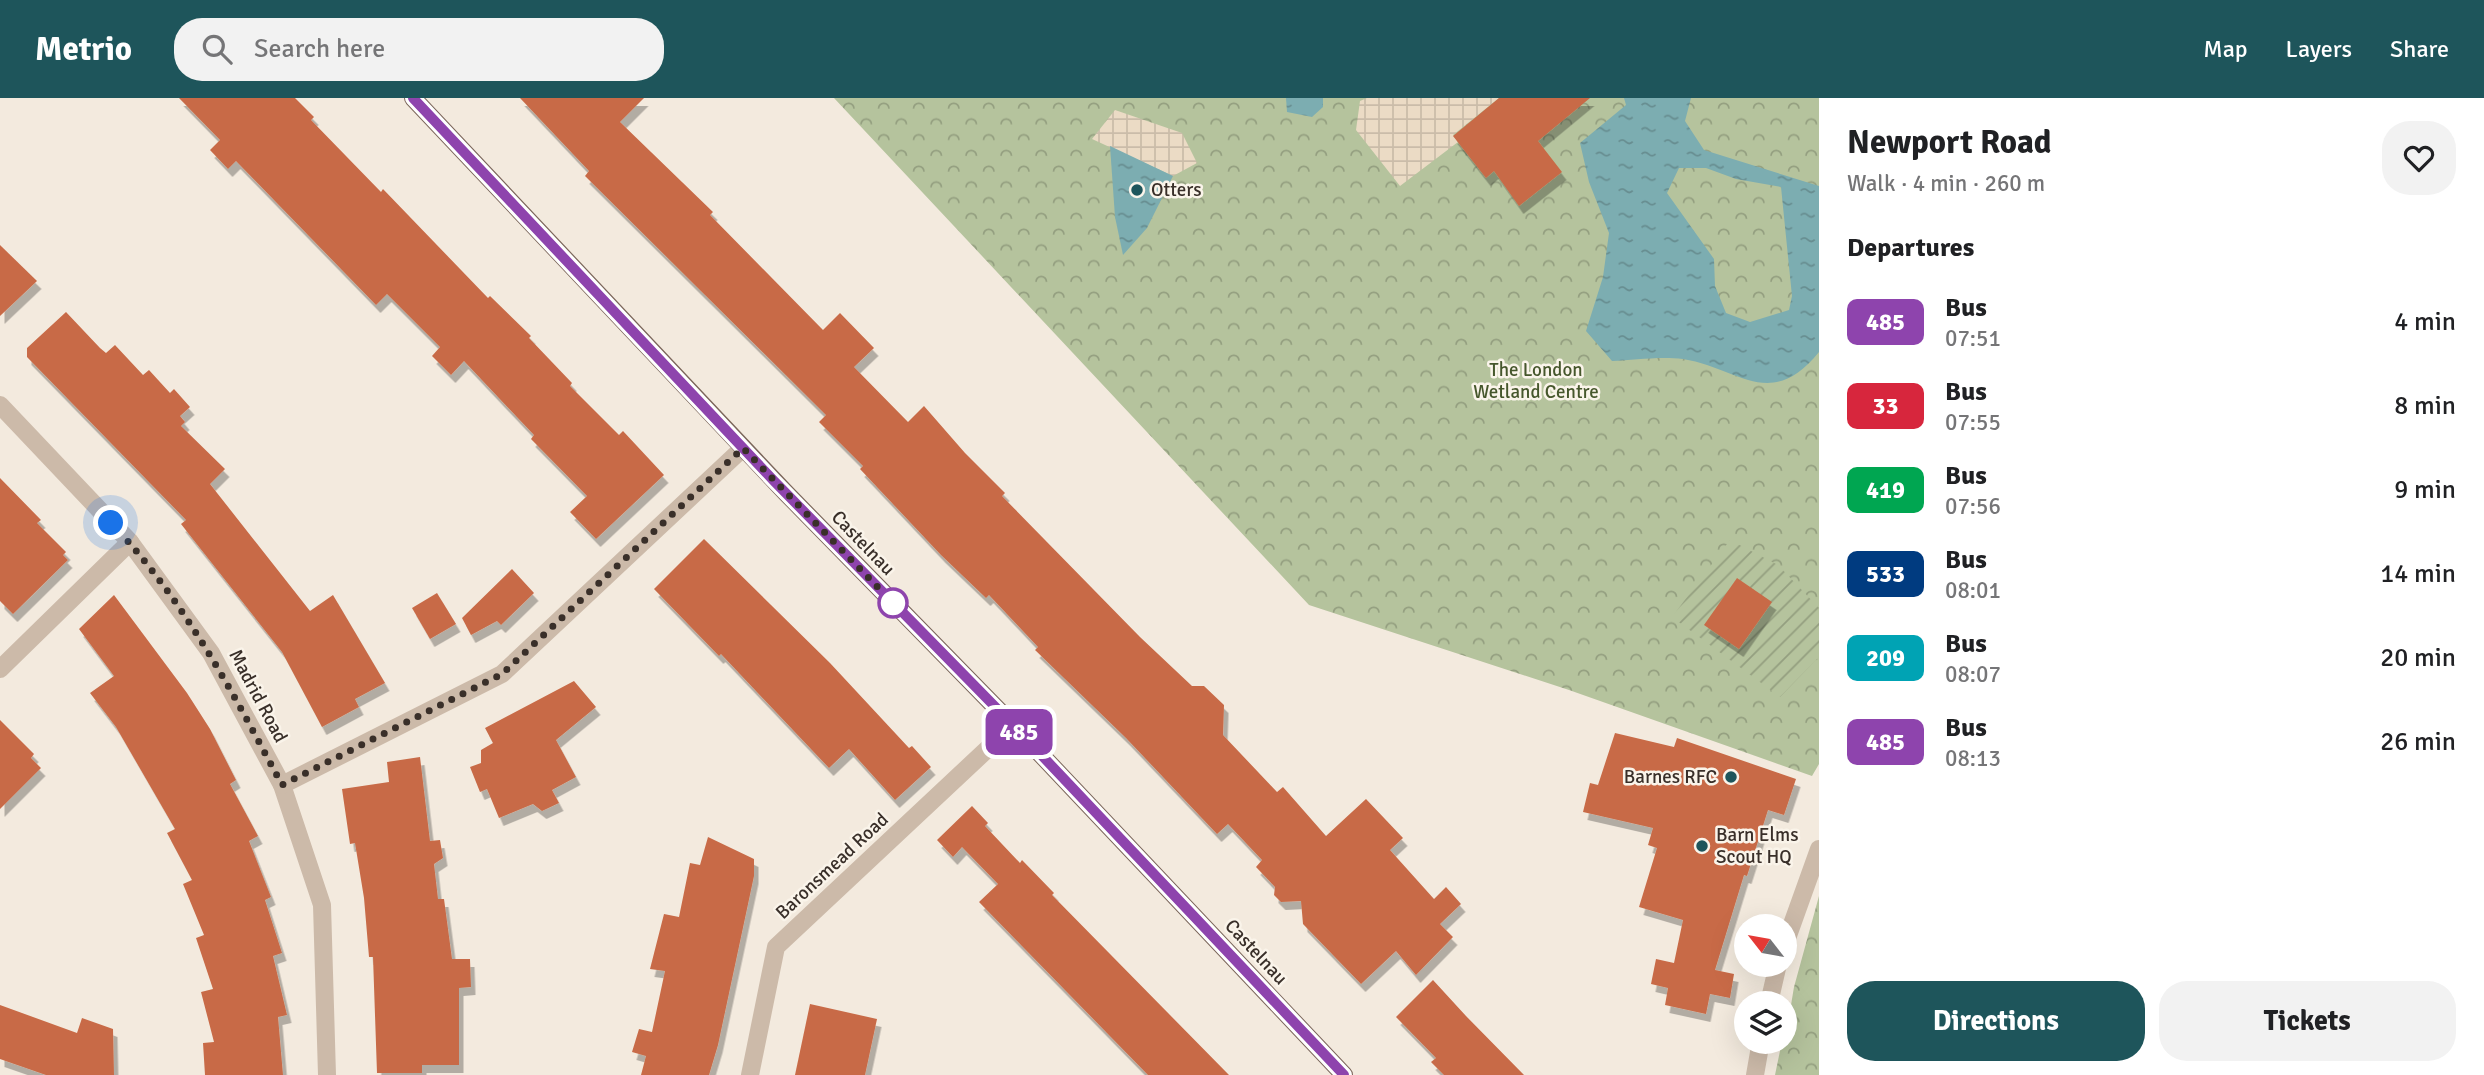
<!DOCTYPE html>
<meta charset="utf-8">
<style>
:root{--surface:#fff;--page:#f2f2f2;--text:#202124;--muted:#757577;--accent:#1e555b}
body{margin:0;font-family:Signika,sans-serif;background:var(--page);color:var(--text);height:100vh;display:flex;flex-direction:column;font-size:26px;white-space:nowrap}
*{box-sizing:border-box;margin:0}
p{font-size:23px;color:var(--muted)}
.icon{flex:none;width:38px;height:38px;fill:none;stroke:currentColor;stroke-width:2;stroke-linecap:round;stroke-linejoin:round}
.map{position:relative;flex:1;overflow:hidden}
.side{display:flex;flex-direction:column;background:var(--surface);width:665px}
.side>*{flex:none}
.badge{padding:0 14px;border-radius:10px;font-size:24px;line-height:46px}
.needle{width:46px;rotate:301deg}
.controls{position:absolute;left:1734px;top:816px;display:grid;gap:14px}
.controls a{display:grid;place-items:center;width:63px;height:63px;border-radius:50%;background:var(--surface);box-shadow:0 7px 28px #0002;font-size:35px}
.you{position:absolute;width:35px;height:35px;margin:-18px;border:5px solid #fff;border-radius:50%;background:#1a73e8;box-shadow:0 0 0 10px #1a73e833}
.map>.badge{position:absolute;translate:-50% -50%;box-shadow:0 0 0 4px #fff}
h2{padding:0 28px;font-size:26px;line-height:63px}
.round{display:grid;place-items:center;flex:none;width:74px;height:74px;border-radius:28px;background:var(--page)}
.overview{display:flex;align-items:center;justify-content:space-between;height:119px;padding:0 28px}
h1{font-size:33px;font-weight:700;line-height:52px}
.action{display:flex;gap:14px;margin-top:auto;padding:14px 28px}
.action a{flex:1;height:80px;border-radius:28px;background:var(--accent);color:#fff;font-size:28px;font-weight:700;line-height:80px;text-align:center}
.action a+a{background:var(--page);color:var(--text)}
ul{padding:0;list-style:none}
li{display:flex;align-items:center;gap:21px;height:84px;padding:0 28px}
li div{flex:1}
li b{display:block;font-size:26px}
li em{font-style:normal}
li .badge{min-width:77px;font-weight:700;text-align:center}
header{display:flex;align-items:center;gap:42px;box-sizing:border-box;height:98px;padding:0 35px;background:var(--accent);color:#fff}
header strong{font-size:33px}
nav{display:flex;gap:38px;margin-inline-start:auto;font-size:24px}
.search{width:490px;height:63px;background:var(--page);display:flex;align-items:center;gap:18px;box-sizing:border-box;padding:0 24px;border-radius:28px;color:var(--muted);font-size:26px}
main{display:flex;flex:1;min-height:0}
.map>svg:first-child{display:block}
</style>
<header>
<strong>Metrio</strong>
<div class="search"><svg class="icon" aria-label="search" viewBox="0 0 24 24"><circle cx="10" cy="10" r="6"/><path d="M15 15l6 6"/></svg>Search here</div>
<nav><a>Map</a><a>Layers</a><a>Share</a></nav>
</header>
<main>
<div class="map">
<svg width="1819" height="977" viewBox="0 0 1819 977">
<defs>
<pattern id="park-crowns" width="20" height="18" patternUnits="userSpaceOnUse" patternTransform="scale(1.75)"><rect width="20" height="18" fill="#b5c39d"/><path d="M2 6a3 3 0 1 1 6 0M12 15a3 3 0 1 1 6 0" fill="none" stroke="#949f80"/></pattern>
<pattern id="garden-furrows" width="10" height="10" patternUnits="userSpaceOnUse" patternTransform="scale(1.75)"><rect width="10" height="10" fill="#b5c39d"/><path d="M-1 1l2-2M0 10L10 0M9 11l2-2" fill="none" stroke="#949f80"/></pattern>
<pattern id="plaza-grid" width="8" height="8" patternUnits="userSpaceOnUse" patternTransform="scale(1.75)"><rect width="8" height="8" fill="#ebdbc5"/><path d="M0 4h8M4 0v8" fill="none" stroke="#cabca9"/></pattern>
<pattern id="water-ripples" width="26" height="14" patternUnits="userSpaceOnUse" patternTransform="scale(1.75)"><rect width="26" height="14" fill="#7cadb1"/><path d="M2 4q2-2 4 0t4 0M15 11q2-2 4 0t4 0" fill="none" stroke="#678d90"/></pattern>
<filter id="shadow"><feDropShadow dx="4.5" dy="8" stdDeviation="0" flood-color="#0004"/></filter>
</defs>
<rect width="100%" height="100%" fill="#f3eade"/>
<!-- park -->
<g fill="url(#park-crowns)">
<path d="M834,0H1819V666L1812,678L1569,592L1309,507Z"/>
<path d="M1819,798V977H1775L1782,943H1785L1794,889Z"/>
</g>
<!-- garden -->
<path fill="url(#garden-furrows)" d="M1730,442L1778,467L1819,510V559L1780,599L1672,519Z"/>
<!-- plaza -->
<g fill="url(#plaza-grid)">
<path d="M1367,0H1499L1453,37L1458,44L1400,88L1356,32L1360,3Z"/>
<path d="M1115,12L1182,35L1197,65L1173,78L1092,41Z"/>
</g>
<!-- water -->
<g fill="url(#water-ripples)" fill-rule="evenodd">
<path d="M1286,0H1323V9L1312,19L1287,14Z"/>
<path d="M1624,0H1691L1685,23L1704,52L1819,88V254C1770,314 1739,270 1683,261C1660,258 1634,262 1612,263L1586,233L1603,179L1609,135L1589,84L1580,45L1626,7ZM1679,70H1706L1736,81L1781,89L1792,198L1789,212L1750,224L1726,215L1715,188L1714,161L1667,95Z"/>
<path d="M1110,48L1173,78L1147,130L1123,157L1115,119Z"/>
</g>
<!-- building -->
<g fill="#c86b47" filter="url(#shadow)">
<path d="M179,0H295L314,19L311,22L381,94L383,91L488,200L490,198L531,238L529,240L572,285L570,288L619,337L623,333L664,377L596,441L570,414L587,398L531,341L534,337L464,263L451,277L432,258L440,249L387,196L376,207L236,63L228,71L210,52L220,42Z"/>
<path d="M520,0H644L620,24L713,114L710,117L823,232L840,215L874,250L854,269L908,324L924,308L965,355L1005,395L1002,398L1140,539L1192,588H1204L1224,607L1223,637L1277,694L1283,689L1326,738L1366,701L1403,740L1390,752L1434,801L1446,789L1461,806L1440,826L1453,839L1416,877L1396,853L1361,886L1303,826L1301,803L1281,804L1274,797L1275,789L1256,769L1262,762L1228,726L1217,736L1126,640L1035,552L1038,549L989,497L986,500L941,457L860,371L863,368L819,324L826,317L585,78L589,73Z"/>
<path d="M1499,0H1590L1538,43L1562,74L1519,108L1494,73L1486,80L1453,38Z"/>
<path d="M0,147L37,183L0,218Z"/>
<path d="M66,214L100,250L106,255L115,247L143,277L149,272L170,295L174,291L190,309L180,318L185,324L181,328L225,371L210,386L310,513L333,497L385,585L355,601L359,609L322,629L282,554L181,426L186,422L27,259V250Z"/>
<path d="M0,380L41,422L37,425L66,454L63,457L68,462L13,516L0,503Z"/>
<path d="M704,441L830,565L909,650L912,648L931,669L895,702L849,651L829,670L721,556L719,558L654,491Z"/>
<path d="M512,471L534,495L501,527L497,523L471,537L462,520Z"/>
<path d="M1737,480L1772,504L1739,551L1704,527Z"/>
<path d="M437,495L456,526L430,541L412,510Z"/>
<path d="M114,497L187,595L210,631L236,682L230,686L258,738L249,743L271,799L265,802L282,855L273,858L287,917L278,919L283,977H205L203,945L214,944L201,894L213,891L196,840L204,837L183,786L192,782L167,735L175,731L116,629L90,595L114,578L79,531Z"/>
<path d="M574,583L596,609L556,642L576,679L552,692L559,705L542,713L533,706L499,720L487,691L480,694L470,669L481,665V652L493,645L485,630Z"/>
<path d="M0,622L34,656L31,660L41,670L0,711Z"/>
<path d="M1615,635L1674,649L1677,640L1796,681L1784,717L1768,712L1747,778L1744,777L1715,872L1734,876L1730,900L1710,896L1706,916L1665,907L1668,890L1651,886L1656,861L1674,865L1683,822L1639,809L1657,750L1648,747L1653,730L1583,714L1590,685L1598,687Z"/>
<path d="M420,659L430,743L440,742L443,760L434,766L438,801H444L452,861H470L471,889L459,890V967H422V975H377L373,859H369L364,800L355,745L350,746L342,691L389,684L387,664Z"/>
<path d="M972,708L988,725L985,728L1020,765L1022,762L1054,795L1052,797L1229,977H1148L979,804L998,786L962,749L953,759L937,742Z"/>
<path d="M708,739L754,761V778L718,947L709,977H641L646,958L632,954L639,931L652,934L665,873L650,871L664,816L679,819L690,765L700,767Z"/>
<path d="M1433,882L1466,918L1524,977H1444L1431,964L1436,960L1396,919Z"/>
<path d="M810,906L877,921L865,977H795Z"/>
<path d="M0,907L77,935L82,920L113,931L114,977H46L0,961Z"/>
</g>
<g fill="none" stroke-linecap="round" stroke-linejoin="round">
<!-- minor -->
<g stroke="#ccbaa9" stroke-width="18">
<path d="M0,307L130,444L211,555L282,687L322,807L327,977"/>
<path d="M0,571L130,444"/>
<path d="M282,687L502,576L743,350"/>
<path d="M1785,846L1819,751"/>
<path d="M1769,905L1778,866"/>
<path d="M750,977L776,849L1013,627"/>
<path d="M1755,977L1761,943"/>
</g>
<!-- major -->
<path stroke="#7b665a" stroke-width="18" d="M413,0L786,395L1013,627L1344,977"/>
</g>
<g fill="none" stroke-linecap="round" stroke-linejoin="round">
<defs>
<path id="line" d="M413,0L774,383L1013,627L1344,977"/>
</defs>
<!-- line casing -->
<use href="#line" stroke="#fff" stroke-width="16"/>
<!-- line -->
<use href="#line" stroke="#8e44ad" stroke-width="10"/>
<!-- walk -->
<path stroke="#392f29" stroke-width="7" stroke-dasharray="0 12.6" d="M111,425C184,501 233,595 282,687L502,576L743,350L895,507L893,505"/>
</g>
<!-- markers -->
<g fill="#1e555b" stroke="#faf4ea" stroke-width="2.5">
<circle cx="1137" cy="92" r="7"/>
<circle cx="1731" cy="679" r="7"/>
<circle cx="1702" cy="748" r="7"/>
</g>
<circle fill="#fff" stroke="#8e44ad" stroke-width="3.5" cx="893" cy="505" r="14"/>
<g text-anchor="middle" dominant-baseline="central" stroke-width="5" stroke-linejoin="round" paint-order="stroke">
<!-- poi labels -->
<g font-size="19" fill="#392f29" stroke="#faf4ea" text-anchor="start">
<text x="1151" y="92">Otters</text>
<text x="1717" y="679" text-anchor="end">Barnes RFC</text>
<text x="1716" y="737">Barn Elms<tspan x="1716" dy="22">Scout HQ</tspan></text>
</g>
<!-- park labels -->
<g font-size="19" fill="#46572c" stroke="#faf4ea">
<text x="1536" y="272">The London<tspan x="1536" dy="22">Wetland Centre</tspan></text>
</g>
<!-- street labels -->
<g font-size="19" fill="#392f29" stroke="#faf4ea">
<text transform="translate(863 445) rotate(46)">Castelnau</text>
<text transform="translate(258 598) rotate(62)">Madrid Road</text>
<text transform="translate(832 768) rotate(-43)">Baronsmead Road</text>
<text transform="translate(1256 854) rotate(47)">Castelnau</text>
</g>
</g>
</svg>
<div class="controls">
<a><svg class="needle" viewBox="-14 -14 28 28"><path d="M0-13l5 13h-10z" fill="#e53935"/><path d="M0 13l5-13h-10z" fill="#757577"/></svg></a>
<a><svg class="icon" aria-label="layers" viewBox="0 0 24 24"><path d="M12 4l9 5-9 5-9-5zM3 14l9 5 9-5"/></svg></a>
</div>
<div class="you" style="left:111px;top:425px"></div>
<b class="badge" style="left:1019px;top:634px;background:#8e44ad;color:#fff">485</b>
</div>
<section class="side">
<div class="overview"><div><h1>Newport Road</h1><p>Walk · 4 min · 260 m</p></div><a class="round"><svg class="icon" aria-label="heart" viewBox="0 0 24 24"><path d="M12 20l-8-8c-3-5 5-10 8-4 3-6 11-1 8 4z"/></svg></a></div>
<h2>Departures</h2>
<ul>
<li><span class="badge" style="background:#8e44ad;color:#fff">485</span><div><b>Bus</b><p>07:51</p></div><em>4 min</em></li>
<li><span class="badge" style="background:#d7263d;color:#fff">33</span><div><b>Bus</b><p>07:55</p></div><em>8 min</em></li>
<li><span class="badge" style="background:#00a651;color:#fff">419</span><div><b>Bus</b><p>07:56</p></div><em>9 min</em></li>
<li><span class="badge" style="background:#003b80;color:#fff">533</span><div><b>Bus</b><p>08:01</p></div><em>14 min</em></li>
<li><span class="badge" style="background:#00a3b4;color:#fff">209</span><div><b>Bus</b><p>08:07</p></div><em>20 min</em></li>
<li><span class="badge" style="background:#8e44ad;color:#fff">485</span><div><b>Bus</b><p>08:13</p></div><em>26 min</em></li>
</ul>
<div class="action"><a>Directions</a><a>Tickets</a></div>
</section>
</main>
